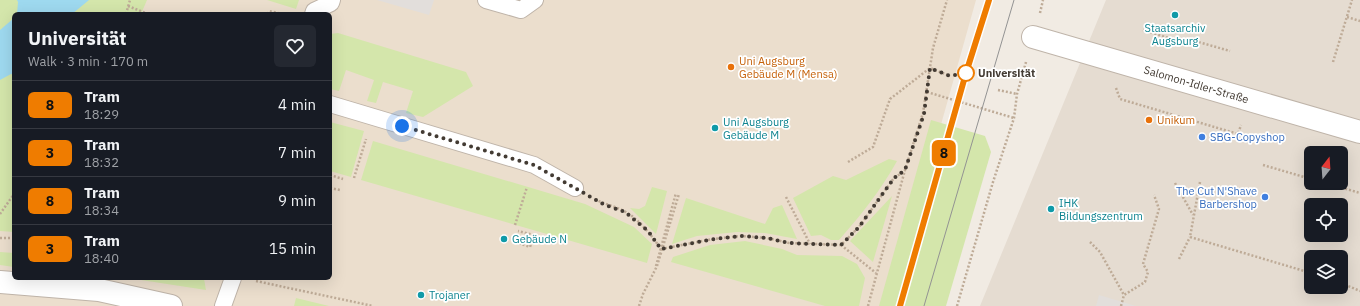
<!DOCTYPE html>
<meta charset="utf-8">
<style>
:root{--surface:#171b24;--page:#242831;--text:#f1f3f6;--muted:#9ea1a6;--line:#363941}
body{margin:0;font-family:"IBM Plex Sans",sans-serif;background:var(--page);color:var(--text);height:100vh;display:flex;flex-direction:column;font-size:15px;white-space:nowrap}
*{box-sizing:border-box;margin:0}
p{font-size:13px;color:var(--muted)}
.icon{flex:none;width:22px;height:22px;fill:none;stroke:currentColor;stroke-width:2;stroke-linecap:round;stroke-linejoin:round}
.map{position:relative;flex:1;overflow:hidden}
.panel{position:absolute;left:12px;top:12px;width:320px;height:268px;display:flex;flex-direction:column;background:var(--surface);border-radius:6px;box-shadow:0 4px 16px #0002}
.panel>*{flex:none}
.badge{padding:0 8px;border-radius:6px;font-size:14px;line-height:26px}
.needle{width:26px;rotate:17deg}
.controls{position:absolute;left:1304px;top:146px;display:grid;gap:8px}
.controls a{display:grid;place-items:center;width:44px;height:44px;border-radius:6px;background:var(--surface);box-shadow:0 4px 16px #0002;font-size:20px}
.you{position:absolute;width:20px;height:20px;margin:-10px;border:3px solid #fff;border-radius:50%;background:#1a73e8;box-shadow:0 0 0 6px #1a73e833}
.map>.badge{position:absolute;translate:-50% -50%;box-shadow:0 0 0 2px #fff}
.round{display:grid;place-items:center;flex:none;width:42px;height:42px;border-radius:6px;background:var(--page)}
.headline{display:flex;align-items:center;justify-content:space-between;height:68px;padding:0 16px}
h1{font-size:19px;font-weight:800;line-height:30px}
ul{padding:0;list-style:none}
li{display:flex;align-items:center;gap:12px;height:48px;padding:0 16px;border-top:1px solid var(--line)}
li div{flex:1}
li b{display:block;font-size:15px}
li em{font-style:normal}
li .badge{min-width:44px;font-weight:700;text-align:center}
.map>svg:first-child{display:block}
</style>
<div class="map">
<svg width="1360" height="306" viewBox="0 0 1360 306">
<rect width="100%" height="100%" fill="#f1ebe3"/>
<!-- residential -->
<path fill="#e5dcd1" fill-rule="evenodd" d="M1106,0H1360V306H980ZM1311,153H1341V183H1311ZM1311,205H1341V235H1311ZM1311,257H1341V287H1311Z"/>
<!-- education -->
<path fill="#ebdecd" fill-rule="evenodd" d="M0,0H976L890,306H0ZM14,14H330V278H14Z"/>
<!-- green -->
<g fill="#d4e6ab">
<path d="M0,0H147L141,14H14V232L0,231Z"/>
<path d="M267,0H299L296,9Z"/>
<path d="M338,33L466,72L473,86L423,117L406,113L413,91L383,82L376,103L367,101L374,80L346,70L339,91L330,89V34Z"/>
<path d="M931,120L985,136L991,152L946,306H879Z"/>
<path d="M330,122L364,131L351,177L330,171Z"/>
<path d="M373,141L585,204L634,227L652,244L647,263L361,180Z"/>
<path d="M889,159L897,161C881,190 861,215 839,240H831L821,235L811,236L793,198L833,176L846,180Z"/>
<path d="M652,187L667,191L656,234L630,208L639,209L645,206Z"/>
<path d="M892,196L873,262L850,241Z"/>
<path d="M686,198L765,224L773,208L782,205L797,239L765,233L737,232L697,236L672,244Z"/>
<path d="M745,241L782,249L797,255L842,256L857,264L865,278L859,306H825L671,262L673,257L710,245Z"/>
<path d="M0,252L14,253V267L0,265Z"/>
<path d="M128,278H197L204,279L206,290Z"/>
<path d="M296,298L329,306H294Z"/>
</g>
<!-- parking -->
<g fill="#e2dedb">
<path d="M377,0H434L429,15Z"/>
<path d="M1099,295L1136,306H1096Z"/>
</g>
<!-- water -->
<g fill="#9ed9ef">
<path d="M17,0H89L72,14H17L18,2Z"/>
<path d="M14,18V75L11,74L0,80V30Z"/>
</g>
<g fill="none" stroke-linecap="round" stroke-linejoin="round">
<defs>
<g id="service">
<path d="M486,0L521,10L535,0"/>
<path d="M313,14L314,11L331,3L332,0"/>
<path d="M330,104L534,165L575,188"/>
<path d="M223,306L233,278"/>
</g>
<g id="pedestrian">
<path id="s1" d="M1033,37L1360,132"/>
</g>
<path id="minor" d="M0,282L99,290L171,306"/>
</defs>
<!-- service casing -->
<use href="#service" stroke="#bfb4a9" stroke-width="18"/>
<!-- pedestrian casing -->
<use href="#pedestrian" stroke="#bfb4a9" stroke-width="24"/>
<!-- minor casing -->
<use href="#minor" stroke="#bfb4a9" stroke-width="24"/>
<!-- path -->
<g stroke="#beab97" stroke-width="2.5" stroke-dasharray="2 2" stroke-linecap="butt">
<path d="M128,6L148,14"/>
<path d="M1040,13L1043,0"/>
<path d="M126,14L130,0"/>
<path d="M268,14L269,11L282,14"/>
<path d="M1347,17L1360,21"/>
<path d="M1143,30L1194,46"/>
<path d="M1195,41L1230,51"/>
<path d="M1333,62L1352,0"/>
<path d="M1116,88L1120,99L1238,134L1241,125"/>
<path d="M998,90L1017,94"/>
<path d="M927,92L1014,118"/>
<path d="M848,162L873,147L890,99L930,68L950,76"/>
<path d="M1263,165L1311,179"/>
<path d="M330,175L343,179"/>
<path d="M354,178L366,139"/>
<path d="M1200,182L1190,237L1311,273"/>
<path d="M1175,183L1193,215"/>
<path d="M1326,183L1360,193"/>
<path d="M330,188L340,190"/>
<path d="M786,197L810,244"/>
<path d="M595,199C604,204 614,206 624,211C639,219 652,236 661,249"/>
<path d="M0,214L14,194"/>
<path d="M515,225L527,187"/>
<path d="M0,238H14"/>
<path d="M515,242L530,247L534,235L518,231"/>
<path d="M1090,242L1100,252L1124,295"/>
<path d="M841,245L876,273"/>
<path d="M661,249L713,239L741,236L767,238L789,243L841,245L859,227L894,178L905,171"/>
<path d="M1179,259L1190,237"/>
<path d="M656,266L676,193"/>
<path d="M256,281L373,306"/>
<path d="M1341,283L1360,291"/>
<path d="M639,306L643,294L657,266"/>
<path d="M868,306L905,170L923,113L933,48L947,0"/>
<path d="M957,306L993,182L1014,118L1017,94L1026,62"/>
<path d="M1121,306L1124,295L1145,282L1148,272L1143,264L1159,209L1154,195"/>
</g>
<!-- service -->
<use href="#service" stroke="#fff" stroke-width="16"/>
<!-- pedestrian -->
<use href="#pedestrian" stroke="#fff" stroke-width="22"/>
<!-- minor -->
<use href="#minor" stroke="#fff" stroke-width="22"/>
<!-- tram -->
<g stroke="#939393" stroke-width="1">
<path d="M900,306L966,73L989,0"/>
<path d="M924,306L1014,0"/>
</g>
<!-- path-bridge -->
<path stroke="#beab97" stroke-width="2.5" stroke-dasharray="2 2" stroke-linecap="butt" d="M657,266L679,194"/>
</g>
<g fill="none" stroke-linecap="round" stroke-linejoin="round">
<defs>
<path id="line" d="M900,306L966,73L989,0"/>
</defs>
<!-- line casing -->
<use href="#line" stroke="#fff" stroke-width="9"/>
<!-- line -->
<use href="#line" stroke="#ef7c00" stroke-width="6"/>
<!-- walk -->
<path stroke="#433b33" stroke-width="4" stroke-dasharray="0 7.2" d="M402,126L534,165L605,205L625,212L648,231L661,249L714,239L741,236L767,238L789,243L841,245L859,227L894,178L905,170L924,114L930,68L950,76L966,73"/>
</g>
<!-- markers -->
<g fill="#0f9aa8" stroke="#fff" stroke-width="1.5">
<circle cx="1175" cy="15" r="4"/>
<circle cx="715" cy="128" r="4"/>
<circle cx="1051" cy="209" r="4"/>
<circle cx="504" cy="239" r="4"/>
<circle cx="421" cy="295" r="4"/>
</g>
<g fill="#e8710a" stroke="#fff" stroke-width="1.5">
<circle cx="731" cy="67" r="4"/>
<circle cx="1149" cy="120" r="4"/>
</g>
<circle fill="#fff" stroke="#ef7c00" stroke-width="2" cx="966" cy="73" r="8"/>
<g fill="#3f7fe0" stroke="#fff" stroke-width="1.5">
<circle cx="1202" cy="137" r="4"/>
<circle cx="1265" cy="197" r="4"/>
</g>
<g text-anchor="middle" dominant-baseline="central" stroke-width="3.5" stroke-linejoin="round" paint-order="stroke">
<!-- culture labels -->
<g font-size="11" fill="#0d838f" stroke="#fff" text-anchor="start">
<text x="1175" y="28" text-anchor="middle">Staatsarchiv<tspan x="1175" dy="13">Augsburg</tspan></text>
<text x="723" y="122">Uni Augsburg<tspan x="723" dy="13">Gebäude M</tspan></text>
<text x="1059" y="203">IHK<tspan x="1059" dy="13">Bildungszentrum</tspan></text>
<text x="512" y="239">Gebäude N</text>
<text x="429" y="295">Trojaner</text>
</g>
<!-- food labels -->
<g font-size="11" fill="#c56008" stroke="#fff" text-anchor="start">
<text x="739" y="61">Uni Augsburg<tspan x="739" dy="13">Gebäude M (Mensa)</tspan></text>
<text x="1157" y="120">Unikum</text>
</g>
<!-- stop labels -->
<g font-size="11" font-weight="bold" fill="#433b33" stroke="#fff" text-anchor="start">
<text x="978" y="73">Universität</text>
</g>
<!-- street labels -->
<g font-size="11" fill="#433b33" stroke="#fff">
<text stroke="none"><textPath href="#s1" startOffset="170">Salomon-Idler-Straße</textPath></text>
</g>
<!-- shop labels -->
<g font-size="11" fill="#366cbe" stroke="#fff" text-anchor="start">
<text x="1210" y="137">SBG-Copyshop</text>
<text x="1257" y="191" text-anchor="end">The Cut N'Shave<tspan x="1257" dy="13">Barbershop</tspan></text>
</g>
</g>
</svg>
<div class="controls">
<a><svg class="needle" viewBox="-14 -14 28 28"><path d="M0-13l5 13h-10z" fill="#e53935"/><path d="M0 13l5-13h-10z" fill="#9ea1a6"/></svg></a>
<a><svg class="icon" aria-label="locate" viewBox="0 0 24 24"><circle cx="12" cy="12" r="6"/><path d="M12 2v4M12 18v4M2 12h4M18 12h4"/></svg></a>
<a><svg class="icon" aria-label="layers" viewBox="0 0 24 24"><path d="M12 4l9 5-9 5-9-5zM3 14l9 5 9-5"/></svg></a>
</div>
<div class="you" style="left:402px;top:126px"></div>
<b class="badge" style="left:944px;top:153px;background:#ef7c00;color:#111">8</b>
<section class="panel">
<div class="headline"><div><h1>Universität</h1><p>Walk · 3 min · 170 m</p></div><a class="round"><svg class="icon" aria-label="heart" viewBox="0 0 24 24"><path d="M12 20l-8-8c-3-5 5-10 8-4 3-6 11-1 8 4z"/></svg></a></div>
<ul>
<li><span class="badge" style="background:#ef7c00;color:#111">8</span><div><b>Tram</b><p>18:29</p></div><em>4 min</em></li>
<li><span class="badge" style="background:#ef7c00;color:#111">3</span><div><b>Tram</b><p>18:32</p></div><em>7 min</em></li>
<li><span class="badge" style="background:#ef7c00;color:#111">8</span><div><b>Tram</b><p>18:34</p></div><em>9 min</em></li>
<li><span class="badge" style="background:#ef7c00;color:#111">3</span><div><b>Tram</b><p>18:40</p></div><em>15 min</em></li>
</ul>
</section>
</div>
